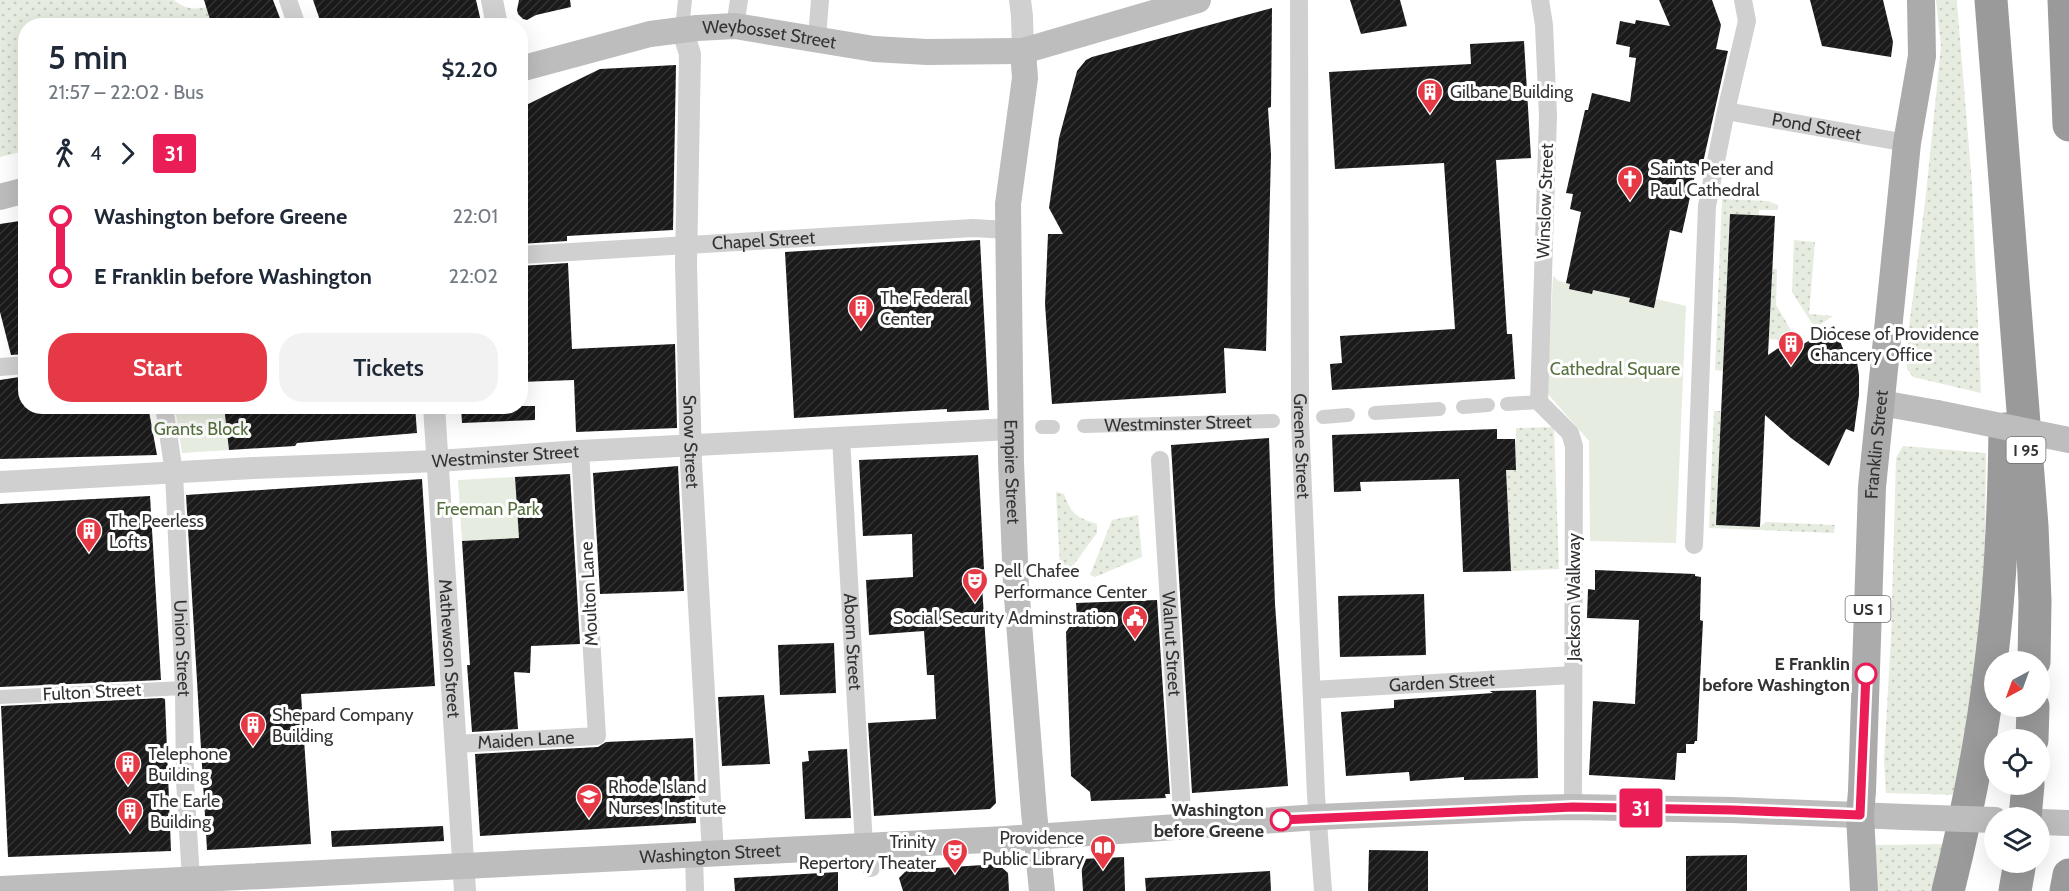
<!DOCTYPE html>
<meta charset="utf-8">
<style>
:root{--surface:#fff;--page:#f2f2f3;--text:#1f2937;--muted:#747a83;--accent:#e63946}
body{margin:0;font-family:Cabin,sans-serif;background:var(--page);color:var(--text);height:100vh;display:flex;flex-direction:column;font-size:22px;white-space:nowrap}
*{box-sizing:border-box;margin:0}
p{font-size:20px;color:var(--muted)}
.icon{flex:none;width:33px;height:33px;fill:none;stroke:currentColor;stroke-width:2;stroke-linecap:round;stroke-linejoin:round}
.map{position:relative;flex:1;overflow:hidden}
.details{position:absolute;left:18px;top:18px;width:510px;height:396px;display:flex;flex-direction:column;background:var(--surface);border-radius:24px;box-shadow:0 6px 24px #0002}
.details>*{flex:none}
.badge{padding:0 12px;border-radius:4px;font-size:21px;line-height:39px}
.needle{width:39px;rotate:221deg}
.fabs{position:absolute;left:1984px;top:651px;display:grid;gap:12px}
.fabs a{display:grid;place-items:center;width:66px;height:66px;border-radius:50%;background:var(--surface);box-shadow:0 6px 24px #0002;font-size:30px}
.map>.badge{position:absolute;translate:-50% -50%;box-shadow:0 0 0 3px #fff}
.legs{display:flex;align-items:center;gap:9px;height:66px;padding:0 30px;font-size:20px}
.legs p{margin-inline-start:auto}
.headline{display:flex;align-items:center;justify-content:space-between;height:102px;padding:0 30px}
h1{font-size:33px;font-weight:600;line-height:45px}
.button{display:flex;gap:12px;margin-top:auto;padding:12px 30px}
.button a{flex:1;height:69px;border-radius:24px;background:var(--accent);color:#fff;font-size:24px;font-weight:600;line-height:69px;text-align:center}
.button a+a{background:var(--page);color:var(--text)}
ul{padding:0 30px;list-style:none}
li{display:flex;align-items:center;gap:21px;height:60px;font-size:22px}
li i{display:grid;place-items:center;width:9px;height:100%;margin:0 8px;background:currentColor}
li i::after{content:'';width:15px;height:15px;margin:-8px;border:4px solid;border-radius:50%;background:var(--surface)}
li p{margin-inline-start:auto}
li:first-child i{background:linear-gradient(#0000 50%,currentColor 0)}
li:last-child i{background:linear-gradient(currentColor 50%,#0000 0)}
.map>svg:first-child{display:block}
</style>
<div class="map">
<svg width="2069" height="891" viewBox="0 0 2069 891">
<defs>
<pattern id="grass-dots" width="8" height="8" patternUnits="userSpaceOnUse" patternTransform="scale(1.5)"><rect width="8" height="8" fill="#e6ecdf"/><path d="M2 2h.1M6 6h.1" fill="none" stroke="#c6cbc0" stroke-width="1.8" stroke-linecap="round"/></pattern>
<pattern id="building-hatch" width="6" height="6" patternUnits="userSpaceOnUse" patternTransform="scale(1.5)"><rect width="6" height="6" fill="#1a1a1a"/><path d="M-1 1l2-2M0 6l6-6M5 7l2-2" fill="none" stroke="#333"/></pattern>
</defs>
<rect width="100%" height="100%" fill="#fff"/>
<!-- grass -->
<g fill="url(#grass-dots)">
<path d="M0,0H174C188,12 199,9 216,5L212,26H26L25,151L0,157Z"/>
<path d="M1936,0H1957V3L1972,184L1981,393L1913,377L1907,369L1908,335L1926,194L1941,46Z"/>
<path d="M1722,199L1768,201L1778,205V210H1759V216L1730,214L1723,371L1715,370Z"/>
<path d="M1794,240L1815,242L1809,314L1833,316L1815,328L1792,292Z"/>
<path d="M1772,269H1777L1776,305L1795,337L1785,343L1782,340L1769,339Z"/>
<path d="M1714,411H1721L1716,525L1760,527L1766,522L1835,525L1834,533L1709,528Z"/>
<path d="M1554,427L1559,569L1511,571L1506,470H1516V428Z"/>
<path d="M1903,446L1986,453L1985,545L1979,640L1961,795L1886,793L1884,760L1891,638L1896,458Z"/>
<path d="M1056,492L1064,494C1071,514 1077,518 1097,524V533L1072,567H1060Z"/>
<path d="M1138,515L1142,557L1095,577L1090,575L1112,520Z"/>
<path d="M1950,844L1940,891H1877L1875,845Z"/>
</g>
<!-- park -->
<g fill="#e6ecdf">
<path d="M1553,276L1559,281L1570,284V289L1591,294L1593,290L1630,298L1629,302L1654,308L1656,299L1686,306L1676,543L1590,541L1589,441L1547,393Z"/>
<path d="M175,407H224L229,450L182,453Z"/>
<path d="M515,477L519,538L462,541L458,480Z"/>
</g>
<!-- building -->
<g fill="url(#building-hatch)">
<path d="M204,0H273L283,26H212Z"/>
<path d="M313,0H476L482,26H322Z"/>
<path d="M519,0H570L571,7L536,15L527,20L523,19L518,14L517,10Z"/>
<path d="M1350,0H1400L1407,26L1361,34Z"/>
<path d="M1659,0H1712L1721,25L1716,49L1728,51L1702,167L1697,166L1682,233L1670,230L1654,308L1629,302L1630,298L1593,290L1592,294L1569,289L1570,284L1566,283L1581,212L1570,209L1573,194L1566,193L1585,110H1588L1592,93L1630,102L1636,58L1629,57L1630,47L1616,44L1620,21L1635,24L1636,20L1670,26Z"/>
<path d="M1810,0H1883L1893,42L1891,57L1822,46Z"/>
<path d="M1272,8L1271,107L1268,108L1271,154L1266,351L1224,348L1226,393L1052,404L1045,304L1048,234H1063L1049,208L1059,138L1077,71L1086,60L1092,57Z"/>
<path d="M1524,41L1531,158L1496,160L1507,334H1512L1515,379L1332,390L1330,364L1342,363L1340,336L1455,329L1444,163L1335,169L1329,72L1471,64L1470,44Z"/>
<path d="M676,65L673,230L567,236V241L520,244V108L600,69Z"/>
<path d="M1730,214L1775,216L1768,355L1795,337L1800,346L1834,326L1849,364L1857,362L1859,375V395L1854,432L1846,429L1829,466L1791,438L1765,415L1760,527L1716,525Z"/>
<path d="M26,220V354L11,355L0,312V224Z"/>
<path d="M980,240L989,410L947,412V409L794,418L785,252Z"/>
<path d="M568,263L572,349L675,344L677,428L576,432L574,380L520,382V266Z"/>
<path d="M26,376V406H148L157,455L0,459V380Z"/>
<path d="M224,406H415L417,433L297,443L295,446L229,450Z"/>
<path d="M461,406H535V420L462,423Z"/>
<path d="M1497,429V439H1515L1516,470H1506L1511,571L1463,572L1459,479L1360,482L1361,491L1334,492L1332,435Z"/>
<path d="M1269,438L1275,604L1288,786L1192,793L1171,445Z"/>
<path d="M978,455L984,569L981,570L996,803L990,809L874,816L868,723L936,719L934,675H927L924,631L869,635L866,580L913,577L912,534L863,536L859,460Z"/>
<path d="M678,466L684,591L600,594L593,473Z"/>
<path d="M570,474L580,644L531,646L530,673L514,672L518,729L472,732L467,665H470L462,541L519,538L515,477Z"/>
<path d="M422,479L435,686L301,694L311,844L207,850L186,495Z"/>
<path d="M150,496L161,680L0,687V504Z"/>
<path d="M1595,570L1695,574V576L1701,577L1700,620L1703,621L1697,741H1695L1694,744H1686V753H1677L1675,780L1589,775L1593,701L1635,704L1639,620L1587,618L1588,589L1595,590Z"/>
<path d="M1424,594L1426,655L1340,657L1338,596Z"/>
<path d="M1157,600L1170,794H1165L1166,798L1091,801L1090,792L1071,776L1066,632L1077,616L1076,603Z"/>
<path d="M834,643L836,693L780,695L778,645Z"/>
<path d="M1536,690L1538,778L1464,780V777L1410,781L1409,772L1346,776L1341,712L1394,708V700L1493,693L1490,691Z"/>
<path d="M764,695L770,764L722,766L718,697Z"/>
<path d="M162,698L165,699L171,851L8,857L1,706Z"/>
<path d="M693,738L696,823L480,836L475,754L598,747L606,742Z"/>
<path d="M847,749L851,818L805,819L802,762L809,761L808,751Z"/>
<path d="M443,826L444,841L332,847L331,831Z"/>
<path d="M1369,850L1428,851V891H1368Z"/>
<path d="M1747,855V891H1686V856Z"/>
<path d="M1124,857L1125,891H1083L1081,859Z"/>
<path d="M998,864L1008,873L1009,891H903L899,878L907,870Z"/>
<path d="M1270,871L1271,891H1146L1145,878Z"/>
<path d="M838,872V891H735L734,878Z"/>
</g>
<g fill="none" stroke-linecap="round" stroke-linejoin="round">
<!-- pedestrian -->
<g stroke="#d0d0d0" stroke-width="14">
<path d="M682,29L685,0"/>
<path d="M1507,404L1539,402"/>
<path d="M1463,407L1488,405"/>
<path d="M1375,413L1439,409"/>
<path d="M1323,417L1348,415"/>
<path id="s1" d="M1084,426L1273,421"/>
<path d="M1042,427H1053"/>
<path d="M0,697L184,688"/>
</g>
<!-- minor -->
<g stroke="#d0d0d0" stroke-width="18">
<path d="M288,0L297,26"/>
<path id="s2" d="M1299,0L1300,419L1316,795L1323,891"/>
<path d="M1540,0L1544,25L1548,116L1539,402L1570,433L1574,446L1573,807"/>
<path d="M735,26L739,0"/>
<path d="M817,38L820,0"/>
<path id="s3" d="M1726,111L1907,143"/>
<path id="s4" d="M520,255L973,228L1008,230"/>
<path d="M0,367L26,365"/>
<path id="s5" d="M164,406L174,473L184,688L185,781L191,879"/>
<path id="s6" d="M841,438L864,846L871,868"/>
<path id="s7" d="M1160,460L1183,827"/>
<path d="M1694,545L1707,206L1726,111L1747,21L1743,0"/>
<path id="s8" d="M1312,690L1573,675"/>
<path id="s9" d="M456,744L597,736L580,451"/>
<path d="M694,855L695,891"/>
</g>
<!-- tertiary -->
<g stroke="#d0d0d0" stroke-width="22">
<path d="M492,0L497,26"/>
<path d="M1020,0L1022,16L1023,51"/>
<path id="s10" d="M682,29L690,54L686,264L691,462L713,854"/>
<path id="s11" d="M434,406L465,891"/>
<path id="s12" d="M0,482L253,468L438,461L580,451L1011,429"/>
</g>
<!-- secondary -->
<g stroke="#bdbdbd" stroke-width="26">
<path id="s13" d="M1023,51L1025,78L1008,204L1011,462L1016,585L1034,812L1042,891"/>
<path id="s14" d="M520,69L650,34L697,28L735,26L874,49L927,52L1023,51L1198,0"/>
<path d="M0,197L26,190"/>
<path d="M1881,403L1937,413"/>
<path d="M2040,822L2069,823"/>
<path id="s15" d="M0,889L1006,839L1318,817L1524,808L1573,807L1732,810L1905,817"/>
</g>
<!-- primary -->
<path stroke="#ababab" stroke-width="28" id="s16" d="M1864,891L1860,815L1862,791L1872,487L1907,143L1922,56L1921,0"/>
<!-- motorway -->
<g stroke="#9a9a9a" stroke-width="33">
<path d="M1991,0L2032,526L2035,601L2034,662"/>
<path d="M2064,0L2069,125"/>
<path d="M2032,740L2033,706"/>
<path d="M2025,818L2028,784"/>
<path d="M1948,891C1967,815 1982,739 1991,662C2001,585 2004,507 2005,429"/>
<path d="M2015,891L2020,862"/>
<path d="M2066,891L2069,875"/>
</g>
<!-- secondary-bridge -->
<g stroke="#bdbdbd" stroke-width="26">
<path d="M1937,413L2069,440"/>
<path d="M1905,817L1995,820"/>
</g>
</g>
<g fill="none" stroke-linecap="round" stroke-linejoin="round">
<defs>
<path id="line-1" d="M1281,820L1573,807L1732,810L1860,815L1866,674"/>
</defs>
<!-- line-1 casing -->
<use href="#line-1" stroke="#fff" stroke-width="14"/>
<!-- line-1 -->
<use href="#line-1" stroke="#ea1d57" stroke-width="9"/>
</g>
<!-- icons -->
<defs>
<symbol id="building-pin" viewBox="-11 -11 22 30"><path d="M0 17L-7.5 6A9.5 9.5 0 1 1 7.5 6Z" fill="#e63946" stroke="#fff"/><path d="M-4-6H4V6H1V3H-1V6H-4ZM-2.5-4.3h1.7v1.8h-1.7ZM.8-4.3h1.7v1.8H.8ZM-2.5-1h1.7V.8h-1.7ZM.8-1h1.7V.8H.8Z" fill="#fff"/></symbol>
<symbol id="church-pin" viewBox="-11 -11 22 30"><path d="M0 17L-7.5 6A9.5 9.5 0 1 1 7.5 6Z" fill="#e63946" stroke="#fff"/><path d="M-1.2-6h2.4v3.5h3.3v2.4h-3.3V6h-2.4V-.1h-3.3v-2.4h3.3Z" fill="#fff"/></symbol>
<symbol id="theatre-pin" viewBox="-11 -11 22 30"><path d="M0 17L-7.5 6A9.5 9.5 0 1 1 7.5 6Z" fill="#e63946" stroke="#fff"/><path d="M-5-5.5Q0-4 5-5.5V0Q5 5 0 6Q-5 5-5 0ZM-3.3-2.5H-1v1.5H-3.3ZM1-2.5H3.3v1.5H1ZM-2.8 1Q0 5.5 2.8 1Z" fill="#fff"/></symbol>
<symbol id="civic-pin" viewBox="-11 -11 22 30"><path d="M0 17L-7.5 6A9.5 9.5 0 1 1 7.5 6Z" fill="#e63946" stroke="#fff"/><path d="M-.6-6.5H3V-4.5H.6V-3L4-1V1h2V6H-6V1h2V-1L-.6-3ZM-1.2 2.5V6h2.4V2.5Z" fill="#fff"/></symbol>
<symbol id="school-pin" viewBox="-11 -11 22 30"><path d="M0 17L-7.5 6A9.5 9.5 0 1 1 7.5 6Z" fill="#e63946" stroke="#fff"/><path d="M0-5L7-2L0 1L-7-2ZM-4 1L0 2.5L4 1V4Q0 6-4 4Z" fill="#fff"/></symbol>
<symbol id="library-pin" viewBox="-11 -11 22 30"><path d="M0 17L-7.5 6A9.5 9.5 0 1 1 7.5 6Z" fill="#e63946" stroke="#fff"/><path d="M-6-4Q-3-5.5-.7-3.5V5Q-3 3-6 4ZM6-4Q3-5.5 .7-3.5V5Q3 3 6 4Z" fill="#fff"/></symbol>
</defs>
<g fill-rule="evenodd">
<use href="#building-pin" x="1415" y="77" width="30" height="40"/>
<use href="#church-pin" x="1615" y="164" width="30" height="40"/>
<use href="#building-pin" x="846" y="293" width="30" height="40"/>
<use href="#building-pin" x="1776" y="329" width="30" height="40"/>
<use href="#building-pin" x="74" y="516" width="30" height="40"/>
<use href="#theatre-pin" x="960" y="566" width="30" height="40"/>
<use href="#civic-pin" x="1120" y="603" width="30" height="40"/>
<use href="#building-pin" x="238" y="710" width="30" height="40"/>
<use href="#building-pin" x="113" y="749" width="30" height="40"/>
<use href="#school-pin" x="574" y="782" width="30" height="40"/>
<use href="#building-pin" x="115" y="796" width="30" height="40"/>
<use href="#library-pin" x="1088" y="833" width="30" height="40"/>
<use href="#theatre-pin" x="940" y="837" width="30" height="40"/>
</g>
<!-- markers -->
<g fill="#fff" stroke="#ea1d57" stroke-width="3">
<circle cx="1866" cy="674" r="10"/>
<circle cx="1281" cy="820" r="10"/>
</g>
<g text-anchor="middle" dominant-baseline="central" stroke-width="6" stroke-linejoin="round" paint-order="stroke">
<!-- shield labels -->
<g fill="#fff" stroke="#707070" stroke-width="1.5">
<rect x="2006.5" y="437" width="39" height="26" rx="4.5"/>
<rect x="1845.5" y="596" width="45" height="26" rx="4.5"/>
</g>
<g font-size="16" font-weight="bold" fill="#333">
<text x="2026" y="450">I 95</text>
<text x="1868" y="609">US 1</text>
</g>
<!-- street labels -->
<g font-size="18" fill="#333" stroke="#fff">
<text stroke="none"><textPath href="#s14" startOffset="255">Weybosset Street</textPath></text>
<text stroke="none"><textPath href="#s3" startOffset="92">Pond Street</textPath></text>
<text transform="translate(1545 201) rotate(-88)">Winslow Street</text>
<text stroke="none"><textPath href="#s4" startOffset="244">Chapel Street</textPath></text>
<text stroke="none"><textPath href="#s1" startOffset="94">Westminster Street</textPath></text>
<text stroke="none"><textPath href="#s10" startOffset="414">Snow Street</textPath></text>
<text stroke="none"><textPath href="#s16" startOffset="447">Franklin Street</textPath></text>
<text stroke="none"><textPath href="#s2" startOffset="446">Greene Street</textPath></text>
<text stroke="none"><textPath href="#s12" startOffset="506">Westminster Street</textPath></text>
<text stroke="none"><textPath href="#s13" startOffset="422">Empire Street</textPath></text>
<text transform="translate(589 594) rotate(-93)">Moulton Lane</text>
<text transform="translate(1574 597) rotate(-90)">Jackson Walkway</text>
<text stroke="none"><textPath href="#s6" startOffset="204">Aborn Street</textPath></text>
<text stroke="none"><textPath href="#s7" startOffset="184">Walnut Street</textPath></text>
<text stroke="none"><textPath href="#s5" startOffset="243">Union Street</textPath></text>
<text stroke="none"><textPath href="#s11" startOffset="243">Mathewson Street</textPath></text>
<text stroke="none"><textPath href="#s8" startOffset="130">Garden Street</textPath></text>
<text transform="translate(92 692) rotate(-3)">Fulton Street</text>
<text stroke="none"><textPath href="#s9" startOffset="70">Maiden Lane</textPath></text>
<text stroke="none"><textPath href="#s15" startOffset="711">Washington Street</textPath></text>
</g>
<!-- poi labels -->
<g font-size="18" fill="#333" stroke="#fff" text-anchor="start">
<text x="1450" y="92">Gilbane Building</text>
<text x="1650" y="169">Saints Peter and<tspan x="1650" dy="21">Paul Cathedral</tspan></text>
<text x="880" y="298">The Federal<tspan x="880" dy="21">Center</tspan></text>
<text x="1810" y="334">Diocese of Providence<tspan x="1810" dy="21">Chancery Office</tspan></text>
<text x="109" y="521">The Peerless<tspan x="109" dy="21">Lofts</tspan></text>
<text x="994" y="571">Pell Chafee<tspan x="994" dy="21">Performance Center</tspan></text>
<text x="1116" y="618" text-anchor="end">Social Security Adminstration</text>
<text x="272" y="715">Shepard Company<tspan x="272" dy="21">Building</tspan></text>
<text x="148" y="754">Telephone<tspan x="148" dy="21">Building</tspan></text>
<text x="608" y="787">Rhode Island<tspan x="608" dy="21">Nurses Institute</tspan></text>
<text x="150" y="801">The Earle<tspan x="150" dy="21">Building</tspan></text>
<text x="1084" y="838" text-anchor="end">Providence<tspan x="1084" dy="21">Public Library</tspan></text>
<text x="936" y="842" text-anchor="end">Trinity<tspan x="936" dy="21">Repertory Theater</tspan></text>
</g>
<!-- park labels -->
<g font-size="18" fill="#56703f" stroke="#fff">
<text x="1615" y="369">Cathedral Square</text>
<text x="201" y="429">Grants Block</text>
<text x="488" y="509">Freeman Park</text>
</g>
<!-- stop labels -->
<g font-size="18" font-weight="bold" fill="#333" stroke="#fff" text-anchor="end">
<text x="1850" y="664">E Franklin<tspan x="1850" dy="21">before Washington</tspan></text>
<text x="1264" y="810">Washington<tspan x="1264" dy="21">before Greene</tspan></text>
</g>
</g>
</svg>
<div class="fabs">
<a><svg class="needle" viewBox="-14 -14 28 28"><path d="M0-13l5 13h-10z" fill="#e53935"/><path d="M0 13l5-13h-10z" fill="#747a83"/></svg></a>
<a><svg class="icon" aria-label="locate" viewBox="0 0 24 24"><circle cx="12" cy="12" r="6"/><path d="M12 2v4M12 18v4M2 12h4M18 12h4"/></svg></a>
<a><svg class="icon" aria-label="layers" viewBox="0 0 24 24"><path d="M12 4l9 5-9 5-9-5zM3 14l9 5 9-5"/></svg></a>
</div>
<b class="badge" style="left:1641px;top:808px;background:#ea1d57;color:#fff">31</b>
<section class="details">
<div class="headline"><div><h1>5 min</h1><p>21:57 – 22:02 · Bus</p></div><b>$2.20</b></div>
<div class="legs"><svg class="icon" aria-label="walk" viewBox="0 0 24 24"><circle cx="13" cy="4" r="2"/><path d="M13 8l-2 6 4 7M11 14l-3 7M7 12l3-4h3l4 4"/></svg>4<svg class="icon" aria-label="forward" viewBox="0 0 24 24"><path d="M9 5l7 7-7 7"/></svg><b class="badge" style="background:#ea1d57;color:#fff">31</b></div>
<ul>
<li><i style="color:#ea1d57"></i><b>Washington before Greene</b><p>22:01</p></li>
<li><i style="color:#ea1d57"></i><b>E Franklin before Washington</b><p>22:02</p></li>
</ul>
<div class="button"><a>Start</a><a>Tickets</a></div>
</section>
</div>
